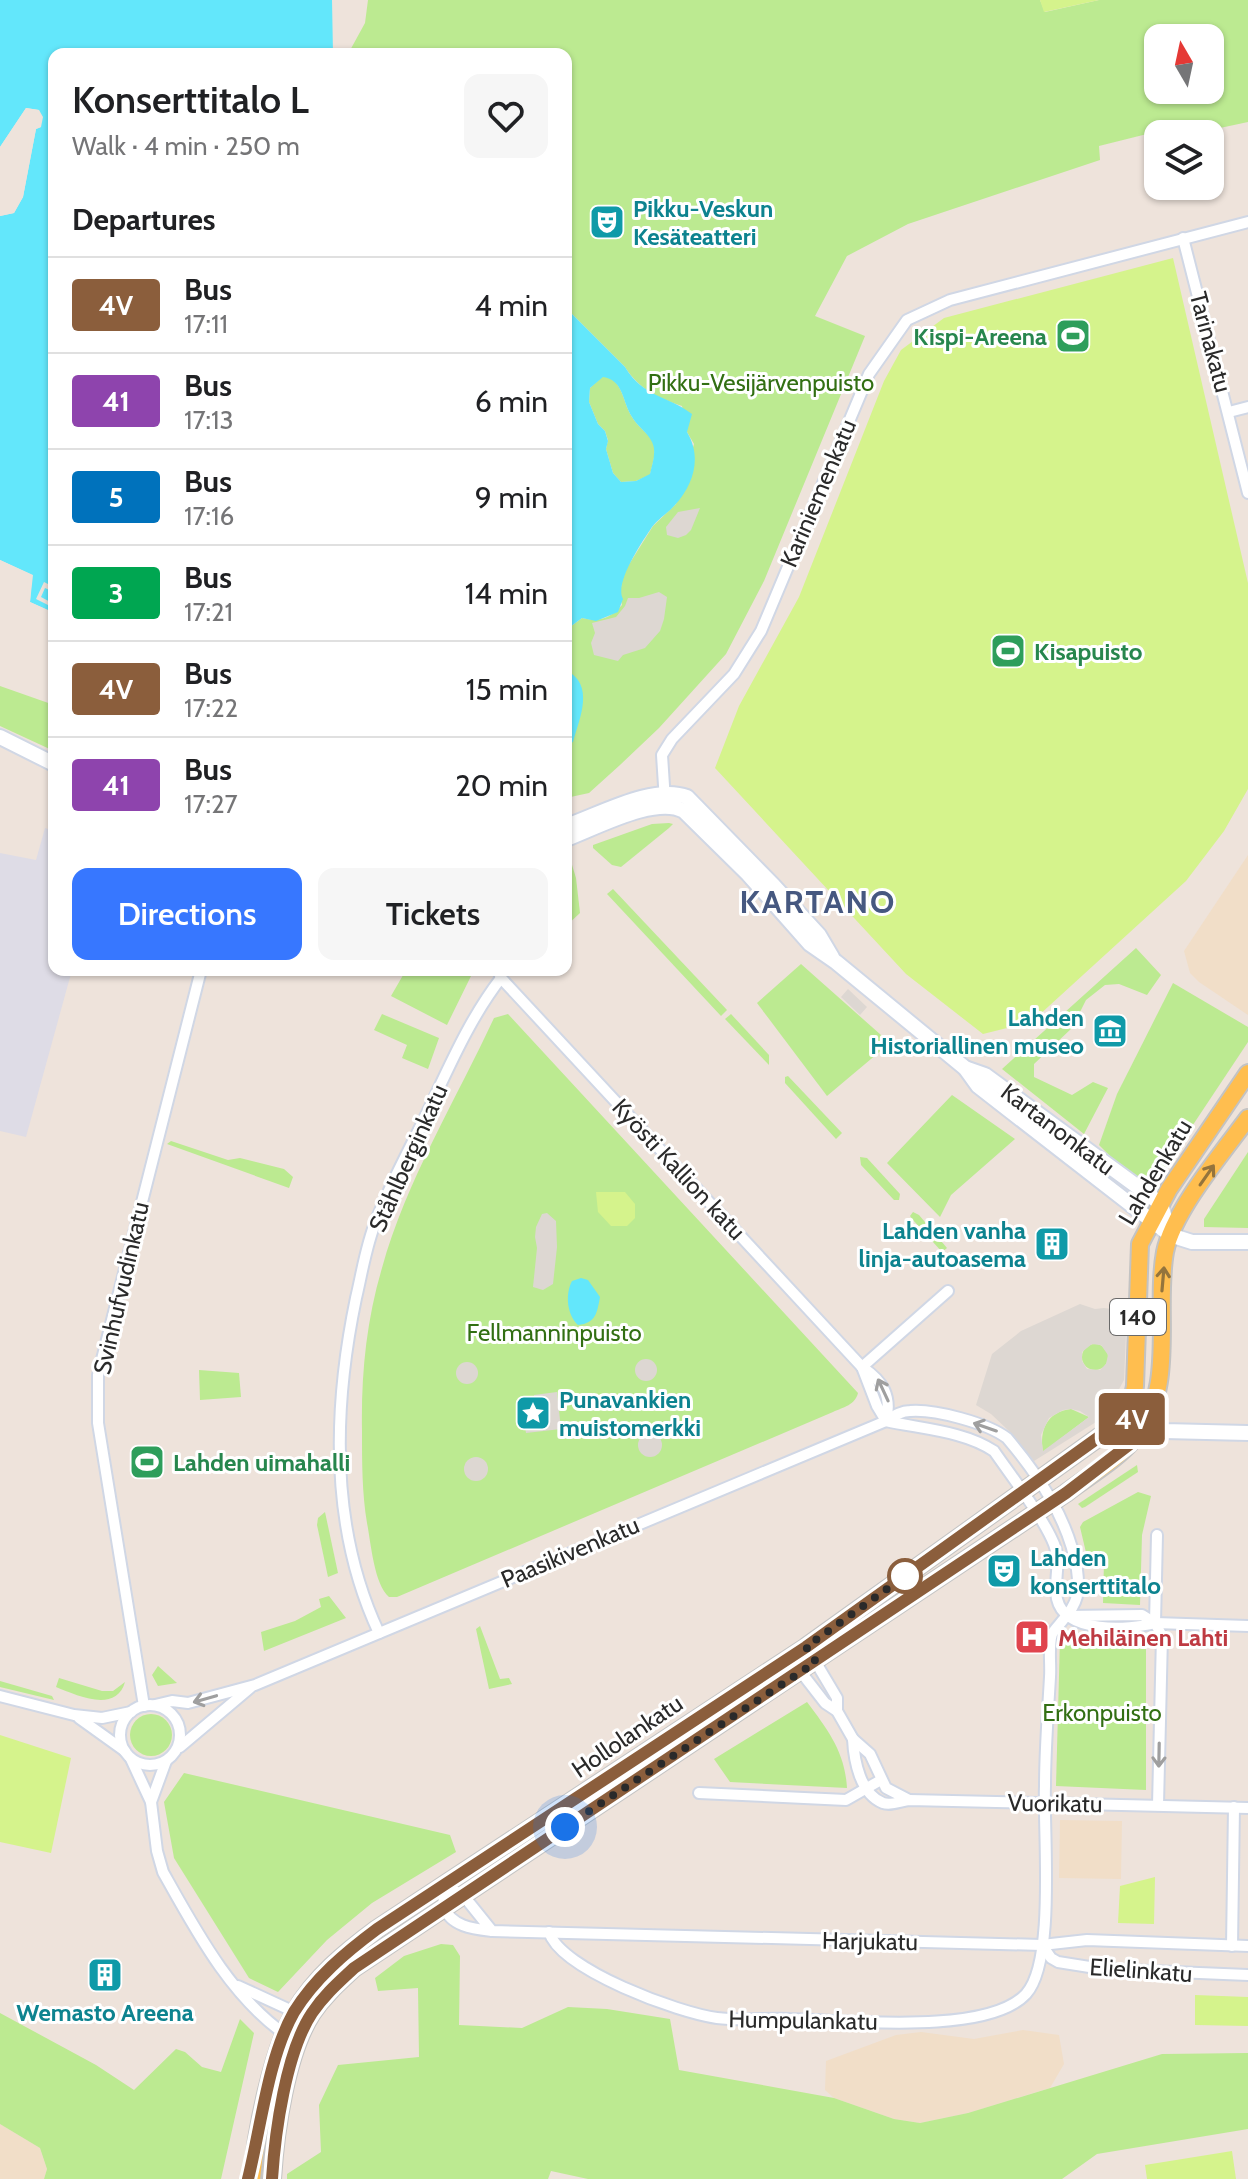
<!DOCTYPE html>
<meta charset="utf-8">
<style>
:root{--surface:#fff;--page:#f6f6f6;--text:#202124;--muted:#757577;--line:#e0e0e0;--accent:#3777ff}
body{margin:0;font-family:Cabin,sans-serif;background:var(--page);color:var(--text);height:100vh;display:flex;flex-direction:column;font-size:30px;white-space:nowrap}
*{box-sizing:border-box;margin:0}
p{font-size:26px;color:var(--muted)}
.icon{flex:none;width:44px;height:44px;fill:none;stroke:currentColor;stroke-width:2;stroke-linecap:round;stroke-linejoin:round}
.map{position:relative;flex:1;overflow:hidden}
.drawer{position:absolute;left:48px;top:48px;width:524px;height:928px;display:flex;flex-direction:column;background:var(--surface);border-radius:16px;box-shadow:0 2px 6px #0004}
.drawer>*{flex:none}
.badge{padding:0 16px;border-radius:6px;font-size:28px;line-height:52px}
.needle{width:52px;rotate:351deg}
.buttons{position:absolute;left:1144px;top:24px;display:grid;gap:16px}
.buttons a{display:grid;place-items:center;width:80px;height:80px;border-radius:16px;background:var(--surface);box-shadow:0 2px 6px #0004;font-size:40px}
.you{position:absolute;width:40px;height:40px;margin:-20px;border:6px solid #fff;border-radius:50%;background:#1a73e8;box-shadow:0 0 0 12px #1a73e833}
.map>.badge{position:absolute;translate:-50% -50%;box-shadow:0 0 0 4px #fff}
h2{padding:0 24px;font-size:30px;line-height:72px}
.round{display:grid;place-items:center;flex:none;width:84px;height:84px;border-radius:16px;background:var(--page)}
.head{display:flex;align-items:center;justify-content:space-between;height:136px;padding:0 24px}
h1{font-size:38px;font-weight:600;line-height:60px}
.primary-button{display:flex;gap:16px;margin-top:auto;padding:16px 24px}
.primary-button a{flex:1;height:92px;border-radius:16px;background:var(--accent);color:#fff;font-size:32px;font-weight:600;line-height:92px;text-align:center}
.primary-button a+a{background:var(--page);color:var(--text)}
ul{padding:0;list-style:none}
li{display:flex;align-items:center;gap:24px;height:96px;padding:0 24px;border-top:2px solid var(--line)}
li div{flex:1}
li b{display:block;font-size:30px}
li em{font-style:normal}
li .badge{min-width:88px;font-weight:700;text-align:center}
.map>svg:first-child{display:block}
</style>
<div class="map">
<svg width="1248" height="2179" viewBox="0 0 1248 2179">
<rect width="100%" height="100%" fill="#eee3db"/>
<!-- industrial -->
<path fill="#dedce6" d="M45,828L54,831V970H72L26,1137L0,1131V853L36,860Z"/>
<!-- education -->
<g fill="#f1dec8">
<path d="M1248,855V1015L1199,982L1190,973L1184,951Z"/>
<path d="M1060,1820L1122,1821L1121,1879L1059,1878Z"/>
<path d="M1023,2030L1059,2035L1064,2064L1050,2088L968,2113L920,2123L894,2119L834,2098L825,2090L826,2061L896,2035L921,2032L974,2039Z"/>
<path d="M0,2124L40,2148L47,2169L44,2179H0Z"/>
</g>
<!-- green -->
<g fill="#bcea91" fill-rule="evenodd">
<path d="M368,0H1040L1045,12L1099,0H1248V122L1192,134H1158V137L1147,134L1099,146L1100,160L908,224L847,256L815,316L865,336L764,581L726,654L659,728L620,765L589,793L566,798V630L582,618C600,622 609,619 622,605L620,594L623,574L653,526L676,504L694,444L687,432L682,406C658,398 639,389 625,367L566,308V54H348L365,23ZM1158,38H1210V90H1158Z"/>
<path d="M603,376C624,380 622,402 632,417C637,426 648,433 653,442C657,453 652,465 650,475L636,481L621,482L613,473L606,449L608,440L605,431L598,424L589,402L590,388Z"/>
<path d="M0,686L54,705V751L0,726Z"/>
<path d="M669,823L673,824L669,828L621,867L612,865L593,848V845L652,824Z"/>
<path d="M569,855L576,878L580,913L566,926V856Z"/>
<path d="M613,889L727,1010L721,1016L607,894Z"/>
<path d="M1136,948L1161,975L1147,995L1119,984L1105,985L1086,1000L1072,1028L1034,1064V1077L1072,1095L1093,1082L1108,1088L1084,1134L1002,1069Z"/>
<path d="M801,964L890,1043L827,1096L757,1003Z"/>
<path d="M406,970H445L456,975L459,970L471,976L447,1025L391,996Z"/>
<path d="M1173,983L1248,1027V1042L1151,1188L1134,1180L1099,1145L1117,1094Z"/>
<path d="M382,1014L439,1038L428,1069L402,1058L407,1045L374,1030Z"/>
<path d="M508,1014L858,1393C855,1405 844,1407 833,1412L397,1597H389C374,1584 371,1543 367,1523C362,1493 362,1462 362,1431C361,1376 366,1322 382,1268C406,1181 456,1100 494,1018Z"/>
<path d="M731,1014L769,1055V1065L725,1019Z"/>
<path d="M788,1076L842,1133L836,1139L785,1083V1077Z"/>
<path d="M952,1095L1015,1139L951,1195L940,1217L887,1163Z"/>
<path d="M171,1141L228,1160L240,1158L284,1169L293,1177L289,1188L167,1144Z"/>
<path d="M1248,1152V1228L1204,1227V1219Z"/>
<path d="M860,1157L867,1158L900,1194L899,1200H894L861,1165Z"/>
<path d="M913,1212L919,1215L947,1248L942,1252L913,1220L910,1216Z"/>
<circle cx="1095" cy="1357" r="13"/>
<path d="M199,1370L239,1373L241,1397L200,1400Z"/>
<path d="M1071,1409L1089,1417L1043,1452C1039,1430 1047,1412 1071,1409Z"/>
<path d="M1137,1465L1138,1472L1085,1507L1082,1508L1078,1504Z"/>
<path d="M1138,1492L1151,1496L1142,1535L1140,1605L1103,1603L1104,1561H1088L1080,1527L1083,1522Z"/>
<path d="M325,1512L338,1573L328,1577L317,1525L318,1518Z"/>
<path d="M329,1596L346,1618L264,1651L261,1632L295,1621L321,1607L319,1599Z"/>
<path d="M480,1626L500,1679L509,1678L512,1684L489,1689L476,1629Z"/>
<path d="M1067,1635L1132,1636L1146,1639V1790L1056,1786L1060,1639Z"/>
<path d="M158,1666L177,1683L158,1686L152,1675Z"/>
<path d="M59,1678L102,1691H113L125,1682C116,1714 76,1695 56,1687Z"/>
<path d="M0,1681L52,1696L54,1700L0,1687Z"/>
<path d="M807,1702C828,1730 845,1752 847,1788L730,1782L714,1759Z"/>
<circle cx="151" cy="1735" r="21"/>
<path d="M184,1773L450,1835L456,1852L372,1903L327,1940L278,1992L249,1978L174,1858L164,1802Z"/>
<path d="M441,1944L453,1945L460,1956L459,2025L522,2028L568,2007L607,2009L670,2019L679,2070L834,2098L894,2119L920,2123L968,2113L1162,2054L1248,2053V2129L1097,2154L1062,2179H588L551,2171L548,2179H287V2174L321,2152L319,2105L338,2065L419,2057L418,1988L378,1991L375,1978L404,1956Z"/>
<path d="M0,2013L96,2065L134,2090L176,2049L185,2052L202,2067L221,2072L240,2019L254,2033L221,2179H44L47,2169L40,2148L0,2124Z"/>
</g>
<!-- pitch -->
<g fill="#d5f38c">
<path d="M1040,0H1099L1044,12Z"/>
<path d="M1173,258L1248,583V789L1224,831L1186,881L1026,1027L1019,1025L983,1034L906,974L715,768L739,706L799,597L884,381L901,350L944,318Z"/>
<path d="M596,1192H625L635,1204V1218L627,1226H611L598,1212Z"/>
<path d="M0,1735L71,1758L51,1853L0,1842Z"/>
<path d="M1155,1877L1154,1924L1118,1923L1120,1886Z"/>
<path d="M1195,1995L1248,1997V2026L1195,2025Z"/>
<path d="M1232,2151L1236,2179H1147L1145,2165Z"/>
</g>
<!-- plaza -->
<g fill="#ddd7d2" fill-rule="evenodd">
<path d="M700,508L691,530L686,535L678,538L667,535L666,527L678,512Z"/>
<path d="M659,592L667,597L664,619L660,631L645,648L623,655L618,661L594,655L591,643L595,633L592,623L616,617L625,606L628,598H639Z"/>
<path d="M848,989L867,1007L860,1015L841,997Z"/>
<path d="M547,1213L556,1221L557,1247L553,1284L543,1290L533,1287L537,1248L535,1237L536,1227L542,1214Z"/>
<path d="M1080,1304L1095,1309L1104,1308L1127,1311L1124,1380L1104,1417L1034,1461L1009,1431L991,1414L976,1405L992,1354L1021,1331ZM1092,1344L1101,1345L1108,1355L1106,1364L1100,1370L1087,1369L1082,1361V1352ZM1071,1409L1080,1411L1089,1417L1043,1451L1041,1435L1049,1418L1063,1410Z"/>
<circle cx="646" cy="1370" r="11"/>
<circle cx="467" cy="1373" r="11"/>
<path d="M557,1392L561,1429L526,1433L525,1427H520L517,1403L534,1401V1395Z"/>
<circle cx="650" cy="1445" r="12"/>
<circle cx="476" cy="1469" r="12"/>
</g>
<!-- water -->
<g fill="#63e7fb" fill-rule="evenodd">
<path d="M0,0H332L333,54H54V613L30,602L32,575L0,560V216L14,213L23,197L36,129L41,127L39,110L26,108L0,147Z"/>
<path d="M566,308L625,367C644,398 667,395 692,414L687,432C702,457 694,484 675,505C668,513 658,519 652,527C642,542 614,583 623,599L618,612L596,621L582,618L566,630ZM603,377C624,380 622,402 632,417C637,426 648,433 652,442C657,452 652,464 650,474L636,481L621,482L613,473L606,449L608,441L605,431L598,424L589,402L590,388Z"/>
<path d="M566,670C595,685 580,717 573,742L566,745Z"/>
<path d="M581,1278L588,1280L600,1297C597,1313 596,1323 578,1325C567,1315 565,1294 572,1281Z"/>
</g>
<!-- pier -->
<g fill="#eee3db">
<path d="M26,108L39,110L43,117L41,127L36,129L23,197L14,213L0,216V212L11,210L19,196L32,127L38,124L36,114L28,112L0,151V147Z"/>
<path d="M0,560L33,575L30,602L48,610L50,606L36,599L44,582L54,587V592L45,588L41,597L54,604V617L27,604L28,578L0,564Z"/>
</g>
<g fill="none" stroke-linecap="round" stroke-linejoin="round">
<defs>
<g id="minor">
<path d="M1183,238L1248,493"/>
<path d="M1229,412L1248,407"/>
<path d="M665,801L662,755L672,739L734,674L761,631L869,374L907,320L950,300L1248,222"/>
<path d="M498,970L501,978L862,1367C883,1381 892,1396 886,1421"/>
<path d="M862,1367L948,1291"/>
<path d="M862,1367L877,1406L886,1421"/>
<path d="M886,1421C922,1429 964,1431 994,1451C1012,1477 1043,1517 1054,1544C1062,1563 1053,1581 1057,1599C1065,1634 1129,1630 1155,1623L1248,1626"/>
<path d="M1157,1535L1155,1623L1162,1636L1158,1805"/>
<path d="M1067,1616L1142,1615L1155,1623"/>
<path d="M379,1633C330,1529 333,1408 356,1298C362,1273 366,1245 376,1221C390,1184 411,1147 428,1111C450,1065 470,1018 501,978"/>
<path d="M812,1656L837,1698V1711"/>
<path d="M797,1667L825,1703L837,1711L853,1739L870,1754L886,1788L909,1800"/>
<path d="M0,1696L74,1715L102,1718L131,1712"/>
<circle cx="150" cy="1735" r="30"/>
<path d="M155,1705L172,1701L188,1703L255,1685L886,1421C894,1416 901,1411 910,1411C935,1409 987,1423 1007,1438C1039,1476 1069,1520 1077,1570C1080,1592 1078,1603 1063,1620C1060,1624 1054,1630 1052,1634C1048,1646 1051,1664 1050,1677C1048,1713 1045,1749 1045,1786C1043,1832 1056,1961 1026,1994C987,2036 844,2020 790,2019C766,2018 740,2021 717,2018C679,2013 561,1970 549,1932"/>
<path d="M144,1706L98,1423V1375L201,970"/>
<path d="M79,1718L125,1751"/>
<path d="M853,1739C854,1760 860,1794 883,1803C891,1806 901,1801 909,1800L1248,1808"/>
<path d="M180,1747L250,1688"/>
<path d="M131,1759L151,1802"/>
<path d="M166,1761L151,1802L157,1851L163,1872C196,1931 232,1999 289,2037"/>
<path d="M699,1793L846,1800L881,1780"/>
<path d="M492,1931L463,1895L444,1886C444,1892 443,1902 444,1907C451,1927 475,1929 492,1931L1042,1945L1087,1940L1248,1946"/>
<path d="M1042,1945L1051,1958L1058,1962L1102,1969L1248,1975"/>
<path d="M1232,1946L1234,1807"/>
<path d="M238,1986L299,2014"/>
</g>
<g id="secondary">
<path d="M0,737L54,764"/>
<path d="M566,826C599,815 653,784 687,797L774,886L819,935L832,957"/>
<path d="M566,839C596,828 656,795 684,811L748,874L810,944L836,962L965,1068L978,1086L1170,1235L1192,1242H1248"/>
<path d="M965,1068L985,1075L1161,1204L1170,1235"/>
<path d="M1123,1414L1164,1431L1248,1433"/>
</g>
<g id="primary">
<path d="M252,2179C256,2133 272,2051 295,2012C315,1977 346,1952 377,1929L806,1647L1113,1427L1132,1401L1135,1386L1140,1244L1169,1189L1248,1073"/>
<path d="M272,2179C275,2131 286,2053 312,2013C324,1995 339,1982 354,1968L1066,1493C1088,1476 1115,1461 1133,1440C1178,1390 1154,1312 1165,1252C1173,1211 1223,1152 1248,1118"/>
</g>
</defs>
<!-- minor casing -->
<use href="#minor" stroke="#d0d7e5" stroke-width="14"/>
<!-- secondary casing -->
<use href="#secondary" stroke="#d0d7e5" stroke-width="18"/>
<!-- primary casing -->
<use href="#primary" stroke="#c3c3c3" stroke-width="20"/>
<!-- minor -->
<use href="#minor" stroke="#fff" stroke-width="10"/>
<!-- secondary -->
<use href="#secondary" stroke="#fff" stroke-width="14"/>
<!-- primary -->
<use href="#primary" stroke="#ffbe4f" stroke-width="16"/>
</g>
<!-- one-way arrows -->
<defs><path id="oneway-shaft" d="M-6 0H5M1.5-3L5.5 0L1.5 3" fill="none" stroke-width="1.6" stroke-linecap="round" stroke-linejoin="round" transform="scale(2)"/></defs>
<g stroke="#94743c">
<use href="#oneway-shaft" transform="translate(1207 1175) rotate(-55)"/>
<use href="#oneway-shaft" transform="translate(1163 1279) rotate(-85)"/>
</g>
<g stroke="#9f9f9f">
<use href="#oneway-shaft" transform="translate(883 1390) rotate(-115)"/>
<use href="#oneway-shaft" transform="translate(985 1427) rotate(-161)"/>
<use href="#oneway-shaft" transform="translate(205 1699) rotate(164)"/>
<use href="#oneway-shaft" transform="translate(1159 1755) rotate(91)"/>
</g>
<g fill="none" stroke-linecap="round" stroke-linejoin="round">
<defs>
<path id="line" d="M248,2179C261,2127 268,2058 294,2012C315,1978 346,1952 377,1929L806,1647L1113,1427L1123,1414L1144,1425L1130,1444L1066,1493L354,1968C339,1982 324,1995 312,2013C286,2052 275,2132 272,2179"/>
</defs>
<!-- line casing -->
<use href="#line" stroke="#fff" stroke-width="18"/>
<!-- line -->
<use href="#line" stroke="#8b5e3c" stroke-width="12"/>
<!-- walk -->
<path stroke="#2a2a2a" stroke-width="8" stroke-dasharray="0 14.4" d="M565,1827L816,1662L806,1647L905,1576"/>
</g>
<!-- icons -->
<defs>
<symbol id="theatre-square" viewBox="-11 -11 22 22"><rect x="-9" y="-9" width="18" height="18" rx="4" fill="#0f9aa8" stroke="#fff"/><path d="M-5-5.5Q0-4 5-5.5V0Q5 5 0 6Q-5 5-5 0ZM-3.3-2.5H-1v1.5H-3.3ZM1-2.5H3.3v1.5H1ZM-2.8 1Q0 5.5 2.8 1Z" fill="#fff"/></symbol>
<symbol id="stadium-square" viewBox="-11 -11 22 22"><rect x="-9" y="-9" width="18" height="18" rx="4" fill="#2e9e5b" stroke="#fff"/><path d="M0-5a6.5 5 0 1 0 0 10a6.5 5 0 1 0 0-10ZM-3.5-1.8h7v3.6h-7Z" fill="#fff"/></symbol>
<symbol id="museum-square" viewBox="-11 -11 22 22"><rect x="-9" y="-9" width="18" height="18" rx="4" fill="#0f9aa8" stroke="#fff"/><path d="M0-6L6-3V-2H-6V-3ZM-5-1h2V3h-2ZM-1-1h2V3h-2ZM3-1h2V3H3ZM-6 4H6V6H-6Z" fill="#fff"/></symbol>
<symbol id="building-square" viewBox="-11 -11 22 22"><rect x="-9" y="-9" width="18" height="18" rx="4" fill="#0f9aa8" stroke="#fff"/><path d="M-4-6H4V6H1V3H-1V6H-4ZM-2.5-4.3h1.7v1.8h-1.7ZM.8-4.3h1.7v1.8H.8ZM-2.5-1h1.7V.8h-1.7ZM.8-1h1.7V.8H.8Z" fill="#fff"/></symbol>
<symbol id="sight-square" viewBox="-11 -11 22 22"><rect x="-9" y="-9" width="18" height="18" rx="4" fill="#0f9aa8" stroke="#fff"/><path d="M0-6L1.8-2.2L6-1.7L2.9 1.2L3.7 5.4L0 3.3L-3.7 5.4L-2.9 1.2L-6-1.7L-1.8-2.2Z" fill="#fff"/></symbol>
<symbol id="hospital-square" viewBox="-11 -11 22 22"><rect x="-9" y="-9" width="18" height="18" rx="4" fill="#e0444e" stroke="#fff"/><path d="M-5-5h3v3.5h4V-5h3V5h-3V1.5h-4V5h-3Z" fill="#fff"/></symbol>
</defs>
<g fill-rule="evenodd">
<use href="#theatre-square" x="587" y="202" width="40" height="40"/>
<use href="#stadium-square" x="1053" y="316" width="40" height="40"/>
<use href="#stadium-square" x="988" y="631" width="40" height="40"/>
<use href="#museum-square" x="1090" y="1011" width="40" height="40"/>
<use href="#building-square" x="1032" y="1224" width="40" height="40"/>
<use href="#sight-square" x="513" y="1393" width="40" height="40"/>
<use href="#stadium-square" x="127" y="1442" width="40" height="40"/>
<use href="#theatre-square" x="984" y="1551" width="40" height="40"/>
<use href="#hospital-square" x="1012" y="1617" width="40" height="40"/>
<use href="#building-square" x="85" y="1955" width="40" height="40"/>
</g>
<!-- markers -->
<circle fill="#fff" stroke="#8b5e3c" stroke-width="4" cx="905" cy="1576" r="16"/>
<g text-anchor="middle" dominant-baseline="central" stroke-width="6" stroke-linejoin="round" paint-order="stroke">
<!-- shield labels -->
<rect fill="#fff" stroke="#6a6a6a" stroke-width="2" x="1110" y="1299" width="56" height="36" rx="6"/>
<g font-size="22" font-weight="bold" fill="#2a2a2a">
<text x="1138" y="1317">140</text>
</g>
<!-- culture labels -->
<g font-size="24" font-weight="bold" fill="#0d838f" stroke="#fff" text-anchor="start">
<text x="633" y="208">Pikku-Veskun<tspan x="633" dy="28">Kesäteatteri</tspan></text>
<text x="1084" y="1017" text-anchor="end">Lahden<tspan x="1084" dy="28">Historiallinen museo</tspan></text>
<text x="1026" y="1230" text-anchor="end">Lahden vanha<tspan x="1026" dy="28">linja-autoasema</tspan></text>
<text x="559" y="1399">Punavankien<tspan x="559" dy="28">muistomerkki</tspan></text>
<text x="1030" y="1557">Lahden<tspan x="1030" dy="28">konserttitalo</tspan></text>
<text x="105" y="2012" text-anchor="middle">Wemasto Areena</text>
</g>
<!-- leisure labels -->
<g font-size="24" font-weight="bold" fill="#27864d" stroke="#fff" text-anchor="start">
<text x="1047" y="336" text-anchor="end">Kispi-Areena</text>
<text x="1034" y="651">Kisapuisto</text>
<text x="173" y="1462">Lahden uimahalli</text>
</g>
<!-- street labels -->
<g font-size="24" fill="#2a2a2a" stroke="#fff">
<text transform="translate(1211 342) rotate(75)">Tarinakatu</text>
<text transform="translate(818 493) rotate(-67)">Kariniemenkatu</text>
<text transform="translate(1058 1129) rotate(37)">Kartanonkatu</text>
<text transform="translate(408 1158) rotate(-66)">Ståhlberginkatu</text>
<text transform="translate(679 1169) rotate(47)">Kyösti Kallion katu</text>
<text transform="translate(1155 1172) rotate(-59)">Lahdenkatu</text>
<text transform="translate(121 1288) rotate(-77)">Svinhufvudinkatu</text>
<text transform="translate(570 1552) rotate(-23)">Paasikivenkatu</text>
<text transform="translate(627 1736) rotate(-34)">Hollolankatu</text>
<text transform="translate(1055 1803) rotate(1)">Vuorikatu</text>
<text transform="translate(870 1941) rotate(1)">Harjukatu</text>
<text transform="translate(1141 1970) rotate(4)">Elielinkatu</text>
<text transform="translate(803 2020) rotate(1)">Humpulankatu</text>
</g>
<!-- park labels -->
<g font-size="24" fill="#326f13" stroke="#fff">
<text x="761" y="382">Pikku-Vesijärvenpuisto</text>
<text x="554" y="1332">Fellmanninpuisto</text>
<text x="1102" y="1712">Erkonpuisto</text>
</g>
<!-- health labels -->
<g font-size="24" font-weight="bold" fill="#be3a42" stroke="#fff" text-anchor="start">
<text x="1058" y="1637">Mehiläinen Lahti</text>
</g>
<!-- district labels -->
<g font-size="32" font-weight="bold" letter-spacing="2" fill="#465880" stroke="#fff">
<text x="818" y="901">KARTANO</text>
</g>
</g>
</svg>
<div class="buttons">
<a><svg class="needle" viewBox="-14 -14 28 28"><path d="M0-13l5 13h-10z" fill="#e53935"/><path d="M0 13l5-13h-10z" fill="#757577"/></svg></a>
<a><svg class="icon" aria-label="layers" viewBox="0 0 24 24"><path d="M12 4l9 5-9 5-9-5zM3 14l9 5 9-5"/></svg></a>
</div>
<div class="you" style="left:565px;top:1827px"></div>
<b class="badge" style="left:1132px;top:1419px;background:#8b5e3c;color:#fff">4V</b>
<section class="drawer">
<div class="head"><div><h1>Konserttitalo L</h1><p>Walk · 4 min · 250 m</p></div><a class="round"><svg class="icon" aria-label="heart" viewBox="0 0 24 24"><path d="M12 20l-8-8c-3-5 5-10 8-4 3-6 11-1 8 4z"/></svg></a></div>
<h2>Departures</h2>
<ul>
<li><span class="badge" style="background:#8b5e3c;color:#fff">4V</span><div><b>Bus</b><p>17:11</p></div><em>4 min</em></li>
<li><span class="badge" style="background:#8e44ad;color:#fff">41</span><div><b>Bus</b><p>17:13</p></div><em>6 min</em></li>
<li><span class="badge" style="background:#0072bc;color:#fff">5</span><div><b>Bus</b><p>17:16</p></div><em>9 min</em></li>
<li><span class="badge" style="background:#00a651;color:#fff">3</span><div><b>Bus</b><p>17:21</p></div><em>14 min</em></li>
<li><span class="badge" style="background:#8b5e3c;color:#fff">4V</span><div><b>Bus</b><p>17:22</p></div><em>15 min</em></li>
<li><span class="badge" style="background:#8e44ad;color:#fff">41</span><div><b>Bus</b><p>17:27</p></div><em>20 min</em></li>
</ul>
<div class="primary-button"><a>Directions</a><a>Tickets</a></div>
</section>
</div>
